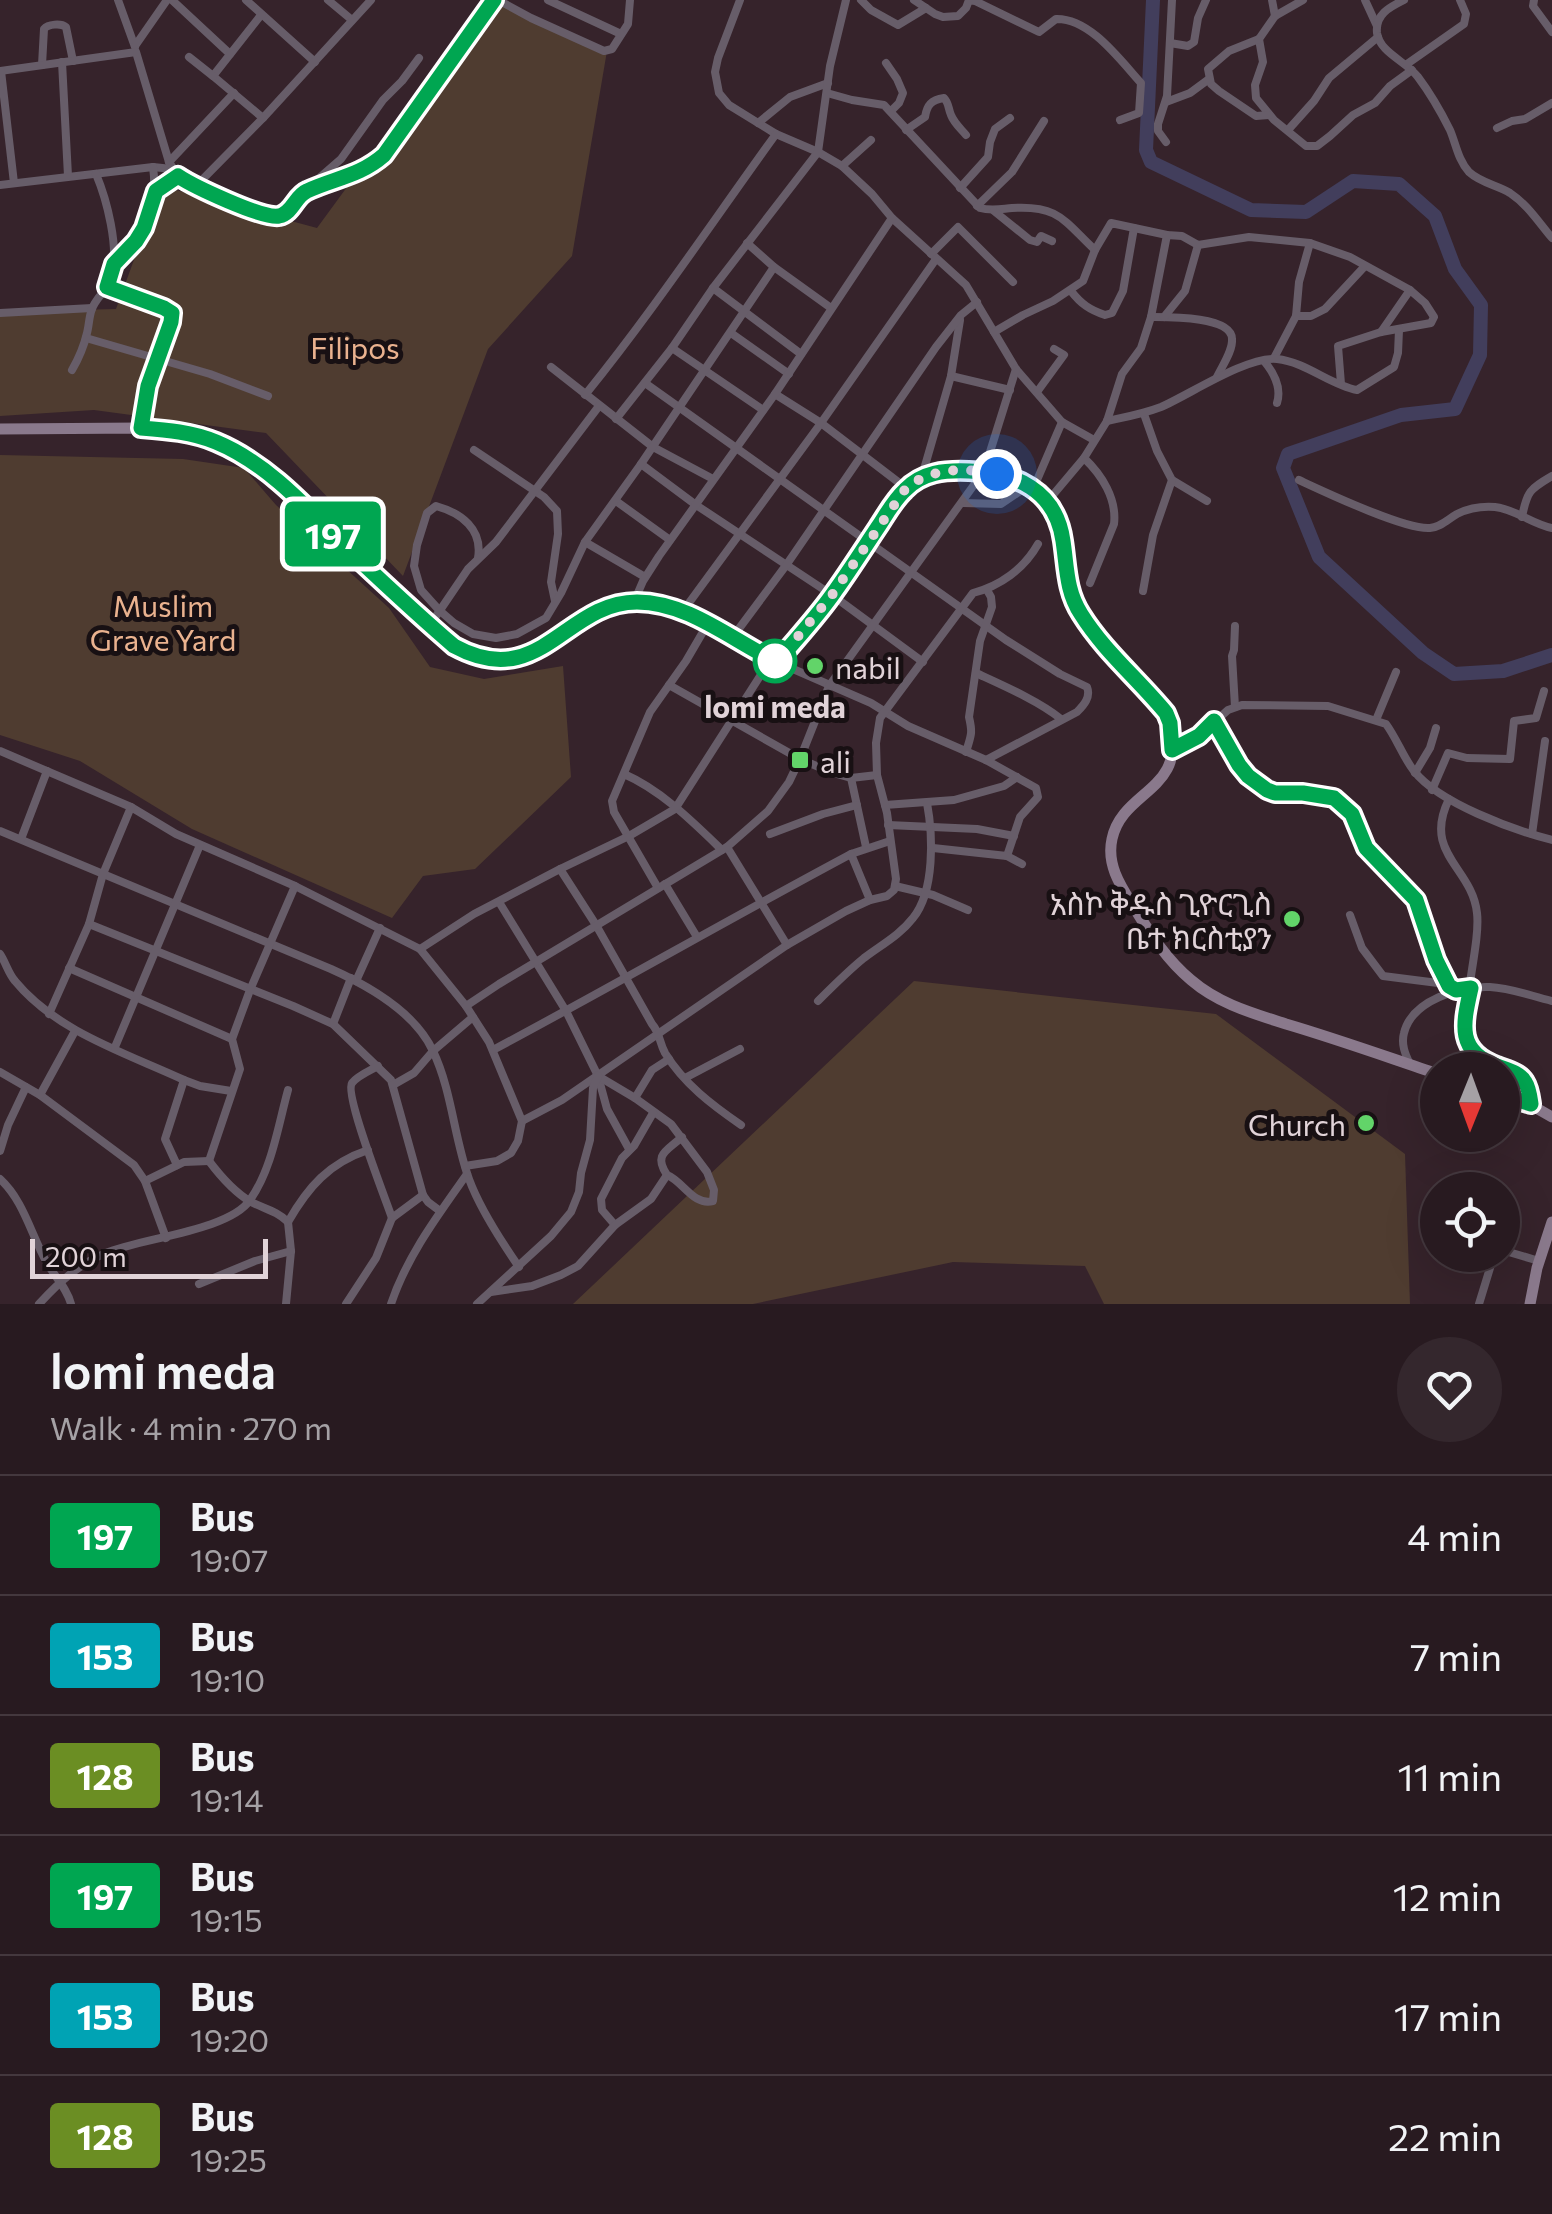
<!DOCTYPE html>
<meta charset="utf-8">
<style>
:root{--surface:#281a20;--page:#34272d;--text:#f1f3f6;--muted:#a5a1a5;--line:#44383e}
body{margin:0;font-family:Commissioner,"Noto Sans Ethiopic",sans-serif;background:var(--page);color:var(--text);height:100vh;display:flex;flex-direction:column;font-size:38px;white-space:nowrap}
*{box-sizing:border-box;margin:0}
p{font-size:32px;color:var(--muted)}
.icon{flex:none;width:55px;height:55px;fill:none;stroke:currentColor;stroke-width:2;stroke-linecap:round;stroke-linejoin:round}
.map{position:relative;height:1304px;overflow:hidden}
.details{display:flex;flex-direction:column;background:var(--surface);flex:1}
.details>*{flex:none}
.badge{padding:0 20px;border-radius:8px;font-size:35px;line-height:65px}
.needle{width:65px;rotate:181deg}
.controls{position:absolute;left:1420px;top:1052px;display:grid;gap:20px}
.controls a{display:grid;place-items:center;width:100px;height:100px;border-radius:50%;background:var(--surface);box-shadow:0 10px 40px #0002,0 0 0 2px var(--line);font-size:50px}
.scale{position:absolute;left:30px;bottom:25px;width:238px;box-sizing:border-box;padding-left:10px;border:5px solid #e1d3d8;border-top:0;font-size:28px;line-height:35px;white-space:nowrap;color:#e1d3d8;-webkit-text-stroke:8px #181013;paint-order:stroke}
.you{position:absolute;width:50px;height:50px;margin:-25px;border:8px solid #fff;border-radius:50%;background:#1a73e8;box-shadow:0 0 0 15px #1a73e833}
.map>.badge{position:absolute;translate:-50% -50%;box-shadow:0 0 0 5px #fff}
.round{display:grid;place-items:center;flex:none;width:105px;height:105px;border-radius:52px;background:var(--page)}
.headline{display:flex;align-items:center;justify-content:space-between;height:170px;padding:0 50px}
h1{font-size:48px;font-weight:600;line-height:75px}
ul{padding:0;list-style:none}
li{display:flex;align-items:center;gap:30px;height:120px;padding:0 50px;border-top:2px solid var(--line)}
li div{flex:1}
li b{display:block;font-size:38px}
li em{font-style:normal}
li .badge{min-width:110px;font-weight:700;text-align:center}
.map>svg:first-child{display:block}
</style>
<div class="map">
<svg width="1552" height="1304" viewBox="0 0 1552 1304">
<rect width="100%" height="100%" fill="#36232b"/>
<!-- green -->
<g fill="#4f3c30">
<path d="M501,0L607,51L572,256L488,349L403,576L266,433L94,410L0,416V312L116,309L161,186L317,228L473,15Z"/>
<path d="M0,455L183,459L244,468L276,505L389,608L430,667L484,679L563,666L571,777L475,869L423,876L392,918L192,829L80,761L0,735Z"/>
<path d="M914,981L1216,1014L1405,1154L1410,1304H1104L1085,1266L953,1262L753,1304H573Z"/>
</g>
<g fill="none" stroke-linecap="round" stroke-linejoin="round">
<!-- river -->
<path stroke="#423e5c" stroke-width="14" d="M1153,0L1146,150L1151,162L1251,210L1306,212L1353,181L1399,184L1435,216L1455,269L1481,305L1480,355L1455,409L1401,415L1288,454L1283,468L1319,557L1423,653L1454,674L1503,671L1552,655"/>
<!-- street -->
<g stroke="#675d69" stroke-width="8">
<path d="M118,0L135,47"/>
<path d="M172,0L230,54"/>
<path d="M246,0L315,62"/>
<path d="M328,0L352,20"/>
<path d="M498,0L531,18L604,51L612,49L628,24L630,0"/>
<path d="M548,0L621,34"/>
<path d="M740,0L718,58L715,72L719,93L729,105L776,134L818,152L842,166L872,194L892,218L966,285L1016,369L1062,422L1094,440"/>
<path d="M861,0L871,10L898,25L926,8"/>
<path d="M914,0L935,14L943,17L958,16L966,8L969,0L975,1L1039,32L1056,19C1090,18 1120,60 1141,83L1139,113L1120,120"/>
<path d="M1272,0L1275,16"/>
<path d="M1303,0L1275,16L1259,39L1263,62L1255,85L1256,98L1274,120L1306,146H1317L1330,136L1353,115L1375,103L1390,86L1412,70"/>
<path d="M1365,0L1377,26"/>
<path d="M1404,0C1390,7 1375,14 1377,33C1380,53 1406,61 1418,77C1430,93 1441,112 1450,130C1456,144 1458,160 1469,172C1481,183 1497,185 1510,193C1528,205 1539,223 1552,238"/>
<path d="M1534,0L1533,6L1552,32"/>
<path d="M261,15L213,76L263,118"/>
<path d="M1259,39L1229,51L1208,69L1211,84L1219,91L1256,116L1269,115"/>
<path d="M1170,43L1188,46L1194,42L1198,18L1206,0"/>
<path d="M135,46L167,0"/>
<path d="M189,57L213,76"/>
<path d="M62,62L68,176"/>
<path d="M886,63L897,79L903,93L899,103L891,111"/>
<path d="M1407,64L1464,24L1466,14L1460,0"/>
<path d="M42,65L44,29C48,24 61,23 66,27L73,61"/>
<path d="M0,71L136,52L169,162L178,176L195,187L264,214L281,215L291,208L302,193L341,159L383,100L402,81L419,58"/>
<path d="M1,71L14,183"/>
<path d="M827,93L852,100L884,105L980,208C991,211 1000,209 1012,208C1059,205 1064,221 1095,250"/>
<path d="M1166,102L1190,93L1209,79"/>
<path d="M758,123L790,97L828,83"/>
<path d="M1497,128L1512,121L1525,119L1552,103"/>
<path d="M906,130L925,117C927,105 931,100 944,98C949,103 948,108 951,115C954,123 961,129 966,135"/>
<path d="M1288,130L1314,101L1329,78L1378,37"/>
<path d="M1166,142L1158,131V124L1167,96L1172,0"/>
<path d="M169,162L234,93"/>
<path d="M842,166L871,140"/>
<path d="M0,185L153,167L172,169"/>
<path d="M195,187L263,118L371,0"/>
<path d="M960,188L988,157L990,142L995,129L1010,118"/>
<path d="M156,191L178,176"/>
<path d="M306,191L370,168L384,155L494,0"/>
<path d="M977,206L1012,172L1044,121"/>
<path d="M994,211L1030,240L1037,242L1041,236L1052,241"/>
<path d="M747,243L774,267L831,308"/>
<path d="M931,254L958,227L1013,282"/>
<path d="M114,264C144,235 159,210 153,167"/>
<path d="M107,287L164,308L172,313L171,322L148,386L141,428"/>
<path d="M713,288L801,354"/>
<path d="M1071,291C1081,304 1090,310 1105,315L1112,313L1123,291L1134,228"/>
<path d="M0,313L92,308"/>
<path d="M1296,316H1311L1325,309L1365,266"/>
<path d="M1151,317C1168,317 1232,316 1232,339C1233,351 1222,366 1217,377"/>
<path d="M1164,317L1185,291L1198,245"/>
<path d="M994,332L1023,315L1053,301L1083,281L1095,250L1111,223L1167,235L1182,236L1198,245L1249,237L1310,243L1350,257L1410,290L1425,303L1434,317L1431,323L1381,332L1338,346L1341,384"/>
<path d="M1381,332L1410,290"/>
<path d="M731,333L789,374"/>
<path d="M86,338L210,374L268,396"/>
<path d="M672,348L763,410"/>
<path d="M1274,358L1296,316L1299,282L1310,243"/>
<path d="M1264,361C1274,373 1282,387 1277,403"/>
<path d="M551,367L653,447L713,479"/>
<path d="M72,370C79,358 84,346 87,333C89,326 89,316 92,309C96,297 109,289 112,275C119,247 107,200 96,174"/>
<path d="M951,376L1010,390"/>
<path d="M645,383L1006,640L1060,674L1087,687C1091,697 1084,705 1077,712L986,760"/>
<path d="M1037,392L1064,355L1054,349"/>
<path d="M775,394L821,423L906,488"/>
<path d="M585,395C653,311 713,221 776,134"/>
<path d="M1144,414L1157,451L1172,480L1207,501"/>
<path d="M616,419L672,348L713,288L818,152L830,66L846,0"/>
<path d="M1107,421C1126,417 1143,414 1161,407C1189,395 1247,356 1277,359C1306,362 1330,385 1357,390L1394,367L1398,353L1399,330"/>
<path d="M474,450L544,497L557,511L558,534L551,582L555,601"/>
<path d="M1084,458C1102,475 1117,499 1114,524L1090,583"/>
<path d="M641,464L696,505L832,595L923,662"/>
<path d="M922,476L951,376L960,320"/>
<path d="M1299,480C1325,492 1405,530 1430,528C1441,527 1448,519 1457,514C1469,508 1482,506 1495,507C1515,509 1532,524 1552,528"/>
<path d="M1034,487L1062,422"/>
<path d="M616,501L670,540"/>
<path d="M1047,502L1084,458L1107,421L1122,374L1141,348L1151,317L1167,235"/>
<path d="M963,503L1001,504L1029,485"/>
<path d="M1522,517C1527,491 1530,489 1552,476"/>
<path d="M585,542L645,577"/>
<path d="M478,558C483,529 461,513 436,506L427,513L417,545L414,566L421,590L439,610L454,623L473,634L496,638L517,634L546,618L561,593L585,542L641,464L774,267"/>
<path d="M1143,591L1153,535L1172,480"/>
<path d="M634,602L643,581L659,556L775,394L892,218"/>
<path d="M683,611L821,423L936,259"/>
<path d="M430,625L468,569L496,542L599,406"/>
<path d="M1235,626L1234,650L1232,656L1235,707"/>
<path d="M732,638L787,564L936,347L961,315L977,302"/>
<path d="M777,662L871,703L908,726L986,760L1036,788L1038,797L1020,817L1007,856"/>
<path d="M976,673C1002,685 1039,701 1061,719"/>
<path d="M669,685L800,759L833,773L851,778L877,775"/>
<path d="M1376,720L1396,672"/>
<path d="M1214,721C1228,745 1247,792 1280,793C1297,794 1317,790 1334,799C1345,804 1355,816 1359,828C1362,836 1362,842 1367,850C1382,868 1402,881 1416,900L1422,910L1437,960L1449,986"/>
<path d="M1172,750L1199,736L1228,710L1242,705L1328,706L1386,724C1397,739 1403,757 1414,771C1439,803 1513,830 1552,840"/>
<path d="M0,751L131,807L176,834L295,886L420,949L466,1006L489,1042L522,1121L518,1141L511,1153L497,1161L465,1166"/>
<path d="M966,752C971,735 973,734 969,717L980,641L992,607L991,597L987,590"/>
<path d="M1415,773L1430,748L1436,728"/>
<path d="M624,774C661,790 693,822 722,850"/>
<path d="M851,778L866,847"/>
<path d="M1432,790L1448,753L1467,758L1510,759L1514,721L1536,718L1544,691"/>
<path d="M1449,799C1422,854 1472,867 1477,913C1481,946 1457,1020 1469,1045C1486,1081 1522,1051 1531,1105"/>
<path d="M885,805L954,800L1004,786L1017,777"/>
<path d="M888,825L977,829L1014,836"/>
<path d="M0,831L331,969C369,986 415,1012 433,1051C452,1091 454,1138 469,1179C480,1209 501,1241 519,1267"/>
<path d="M770,834L823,814L857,805"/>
<path d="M1532,834L1545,741"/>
<path d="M21,839L47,771"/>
<path d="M727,847L787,945"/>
<path d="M933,848L1007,856L1022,864"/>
<path d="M851,854L890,841"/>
<path d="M560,869L596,925L652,1024C660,1033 659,1042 665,1053C684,1084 712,1105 741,1125"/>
<path d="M665,884L697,937"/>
<path d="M895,886L933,895L968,910"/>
<path d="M658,888L614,812L612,801L650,712L686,661L707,625"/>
<path d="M499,902L566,1011L598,1076L607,1109L629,1149"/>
<path d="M1350,915L1362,948L1383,976L1438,983L1452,988"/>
<path d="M89,924L293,1006L333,1024L391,1080L423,1195L428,1202L440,1211"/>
<path d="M420,949L474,914L560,869L629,836L675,809L771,659"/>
<path d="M0,954C6,963 8,973 15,981C57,1032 126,1053 184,1080L200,1086L231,1091"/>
<path d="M69,968L232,1039"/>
<path d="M356,981L380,928"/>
<path d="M818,1001C833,986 848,971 864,958C881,945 900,935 913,918C935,891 933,835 927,803"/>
<path d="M466,1006L499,984L727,847L768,811L789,782L800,759L829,686L984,471L1016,369"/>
<path d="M49,1014L89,924L103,874L131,807"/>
<path d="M333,1024L351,978"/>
<path d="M115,1047L200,845"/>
<path d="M493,1050C613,986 731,918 851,854L870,900"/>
<path d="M1410,1064C1405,1054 1401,1044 1404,1033C1412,1000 1460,986 1490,987C1511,988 1531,996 1552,1001"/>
<path d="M378,1066C371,1070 357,1076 352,1083C344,1094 386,1200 392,1218"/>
<path d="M0,1072L40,1095L134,1165L145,1181L166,1238"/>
<path d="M598,1076L635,1098L671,1124L707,1172L714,1190L713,1201C693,1206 683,1181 667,1175C653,1154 667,1151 682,1137"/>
<path d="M685,1078L740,1049"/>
<path d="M393,1085L414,1073L433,1051L473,1017"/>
<path d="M40,1095L75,1031"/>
<path d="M635,1098L652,1070L669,1059"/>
<path d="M522,1121L562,1100L787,945L846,911L870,900L887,896L894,890L896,879L887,813L877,775L876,743L880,718L973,593C1000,586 1024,569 1038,544"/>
<path d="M0,1151L8,1125L26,1087"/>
<path d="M209,1161L240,1069L232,1039L250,990L295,886"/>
<path d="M209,1161C221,1177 234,1192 251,1202C265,1209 277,1211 288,1222L291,1251L286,1304"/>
<path d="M177,1165L165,1139L184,1080"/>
<path d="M0,1179C24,1201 31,1235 47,1263C55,1277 67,1288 71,1304"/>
<path d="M145,1181L184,1162L209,1161"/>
<path d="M288,1222C308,1187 329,1163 368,1150"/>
<path d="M615,1225L602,1210L601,1199L622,1158L634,1146L653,1113"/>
<path d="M1502,1250L1539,1261"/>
<path d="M199,1284L255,1261L291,1251"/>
<path d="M491,1292L532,1286L561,1275L578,1266L615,1225L651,1199L667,1175"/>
<path d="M39,1304C59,1282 79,1264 106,1253C140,1238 229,1231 250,1200C272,1169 278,1126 288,1090"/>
<path d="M346,1304L376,1258L392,1218L423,1195"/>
<path d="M391,1304C407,1256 438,1215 467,1174"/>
<path d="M477,1304L551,1236L571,1212L579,1192L581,1173L590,1140L593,1088L598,1076"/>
<path d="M1479,1304L1494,1255"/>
</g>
<!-- secondary -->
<g stroke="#8a798c" stroke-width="11">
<path d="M0,429L141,428L186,433L216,442L265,472L454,645C483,662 520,662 549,645C579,626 598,602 637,602C687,603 734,641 777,662C796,638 818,616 835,590C855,563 891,496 918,479C947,461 999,472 1029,485C1074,513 1055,567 1077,607C1090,634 1113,657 1133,679C1146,693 1165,705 1170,725C1187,791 1122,790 1112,839C1106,866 1122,888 1135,909C1151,935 1167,960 1191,980C1219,1004 1252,1013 1286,1024C1337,1039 1387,1057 1438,1074"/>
<path d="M1502,1095L1531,1105L1552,1117"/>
<path d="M1530,1304L1537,1268L1552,1222"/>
</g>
</g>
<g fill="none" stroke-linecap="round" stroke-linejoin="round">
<defs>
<path id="line" d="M494,0L384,155C360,176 335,178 307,191C295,196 293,213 279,216C262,219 193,186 178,176L156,191L144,228L136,241L114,264L107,287L164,308L172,313L171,322L148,386L141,428C167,430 192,432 216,442C272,465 315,517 357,558C389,588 421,618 454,646C540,693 565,602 637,602C688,602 733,641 777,662C796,639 818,616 835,591C850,570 864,548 878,527C886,515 894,500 905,490C922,472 945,470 969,471C1015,472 1056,490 1063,541C1067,567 1066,591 1081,614C1104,651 1138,679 1166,713L1170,723L1172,750L1199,736L1214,721L1239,765L1248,776L1267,790L1275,793H1303L1334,798L1352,814L1366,848L1416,900L1436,960L1449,986L1456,990L1471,988C1463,1024 1456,1051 1497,1066C1507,1070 1519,1072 1525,1082C1529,1088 1530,1097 1531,1104L1502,1095"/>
</defs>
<!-- line casing -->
<use href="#line" stroke="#fff" stroke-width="22"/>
<!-- line -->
<use href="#line" stroke="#00a651" stroke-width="15"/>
<!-- walk -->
<path stroke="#e1d3d8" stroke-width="10" stroke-dasharray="0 18" d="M775,661L777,662L832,595L906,488C933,467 965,468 997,474"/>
</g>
<!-- markers -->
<circle fill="#fff" stroke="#00a651" stroke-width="5" cx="775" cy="661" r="20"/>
<g fill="#62d469" stroke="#181013" stroke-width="4">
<circle cx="815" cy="666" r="10"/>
<rect x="790" y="750" width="20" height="20" rx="5"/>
<circle cx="1292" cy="919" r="10"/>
<circle cx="1366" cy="1123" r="10"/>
</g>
<g text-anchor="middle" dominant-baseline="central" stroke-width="10" stroke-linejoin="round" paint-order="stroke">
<!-- park labels -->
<g font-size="30" fill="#eab28f" stroke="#181013">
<text x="355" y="346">Filipos</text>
<text x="163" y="604">Muslim<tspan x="163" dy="34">Grave Yard</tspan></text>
</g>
<!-- poi labels -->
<g font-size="30" fill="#e1d3d8" stroke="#181013" text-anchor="start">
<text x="835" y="666">nabil</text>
<text x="820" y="760">ali</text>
<text x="1272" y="902" text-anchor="end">አስኮ ቅዱስ ጊዮርጊስ<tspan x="1272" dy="34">ቤተ ክርስቲያን</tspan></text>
<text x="1346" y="1123" text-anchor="end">Church</text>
</g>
<!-- stop labels -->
<g font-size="30" font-weight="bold" fill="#e1d3d8" stroke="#181013">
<text x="775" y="705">lomi meda</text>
</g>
</g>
</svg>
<div class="controls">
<a><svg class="needle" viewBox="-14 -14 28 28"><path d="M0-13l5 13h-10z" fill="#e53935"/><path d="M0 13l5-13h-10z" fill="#a5a1a5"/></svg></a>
<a><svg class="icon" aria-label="locate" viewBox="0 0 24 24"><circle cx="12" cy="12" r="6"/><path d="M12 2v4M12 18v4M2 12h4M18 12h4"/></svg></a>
</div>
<div class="scale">200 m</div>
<div class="you" style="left:997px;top:474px"></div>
<b class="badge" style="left:333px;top:534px;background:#00a651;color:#fff">197</b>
</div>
<section class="details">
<div class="headline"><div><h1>lomi meda</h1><p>Walk · 4 min · 270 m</p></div><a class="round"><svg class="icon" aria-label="heart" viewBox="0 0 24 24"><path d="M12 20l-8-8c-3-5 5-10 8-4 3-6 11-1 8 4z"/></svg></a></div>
<ul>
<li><span class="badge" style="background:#00a651;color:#fff">197</span><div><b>Bus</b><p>19:07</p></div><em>4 min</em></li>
<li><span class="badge" style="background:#00a3b4;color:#fff">153</span><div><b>Bus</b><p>19:10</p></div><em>7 min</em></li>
<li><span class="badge" style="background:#6b8e23;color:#fff">128</span><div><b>Bus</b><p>19:14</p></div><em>11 min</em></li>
<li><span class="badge" style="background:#00a651;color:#fff">197</span><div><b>Bus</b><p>19:15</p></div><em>12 min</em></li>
<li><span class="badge" style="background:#00a3b4;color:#fff">153</span><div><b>Bus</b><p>19:20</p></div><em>17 min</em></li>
<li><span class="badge" style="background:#6b8e23;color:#fff">128</span><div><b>Bus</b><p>19:25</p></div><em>22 min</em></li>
</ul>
</section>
